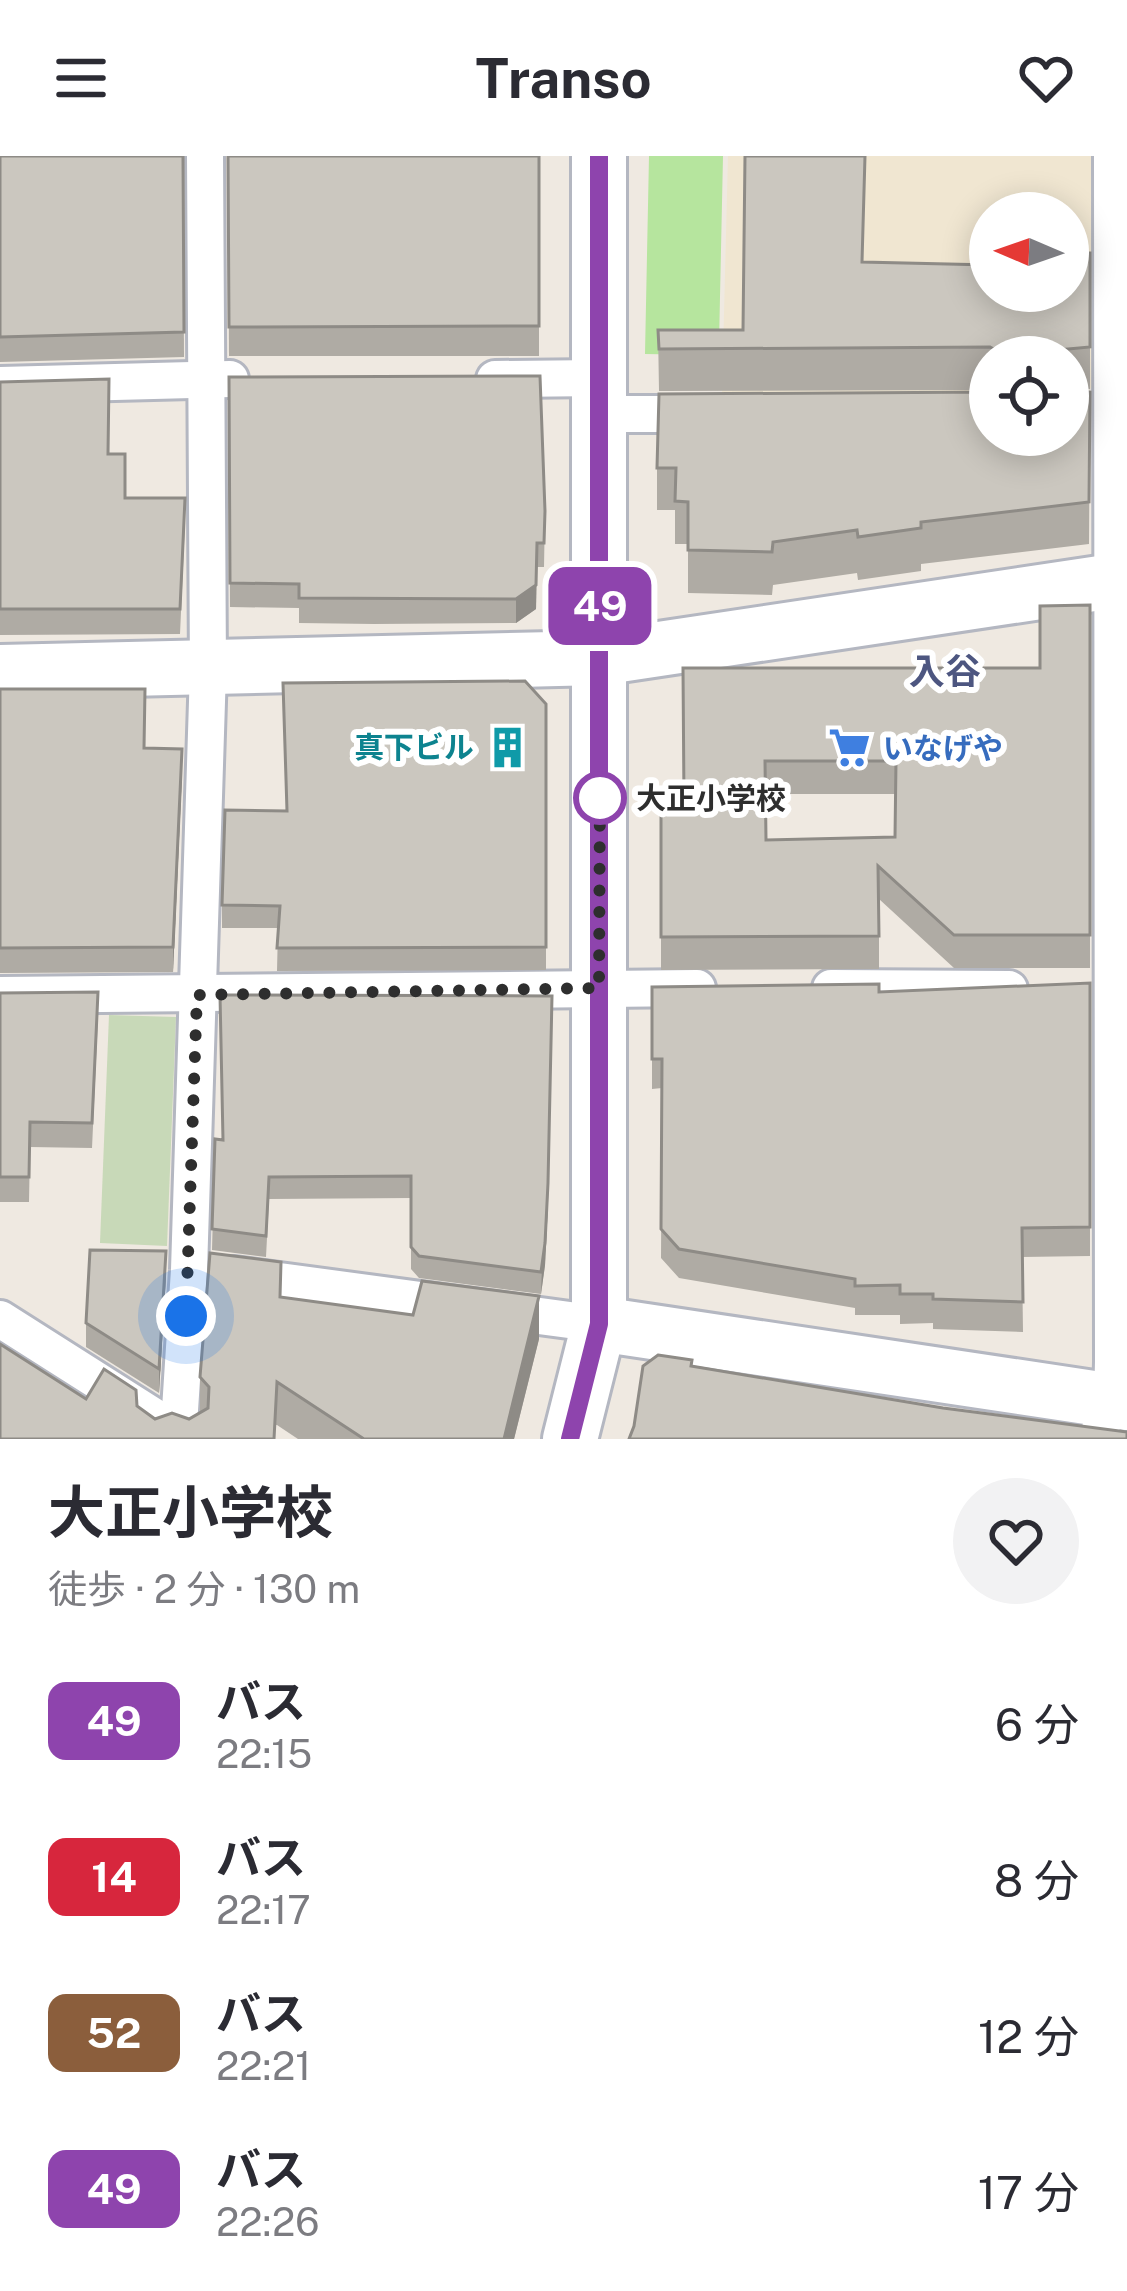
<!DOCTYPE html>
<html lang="ja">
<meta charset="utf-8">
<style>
:root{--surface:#fff;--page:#f2f2f3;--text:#2b2b33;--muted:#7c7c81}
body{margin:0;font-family:"Public Sans","Noto Sans JP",sans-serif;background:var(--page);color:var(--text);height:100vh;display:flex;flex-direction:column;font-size:45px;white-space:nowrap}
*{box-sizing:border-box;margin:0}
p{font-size:39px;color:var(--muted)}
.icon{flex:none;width:66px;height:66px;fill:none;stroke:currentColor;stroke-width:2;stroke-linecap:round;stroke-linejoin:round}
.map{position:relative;height:1283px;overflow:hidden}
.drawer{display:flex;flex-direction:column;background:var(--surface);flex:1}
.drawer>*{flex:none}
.badge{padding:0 24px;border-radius:18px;font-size:42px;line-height:78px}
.needle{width:78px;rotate:272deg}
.controls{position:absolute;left:969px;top:36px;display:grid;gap:24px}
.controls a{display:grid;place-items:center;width:120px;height:120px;border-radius:50%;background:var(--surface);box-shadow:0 6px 30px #0003;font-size:60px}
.you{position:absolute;width:60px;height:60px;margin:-30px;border:9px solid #fff;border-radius:50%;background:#1a73e8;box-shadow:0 0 0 18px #1a73e833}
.map>.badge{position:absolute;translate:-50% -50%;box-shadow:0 0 0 6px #fff}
.round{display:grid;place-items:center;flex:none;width:126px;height:126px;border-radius:63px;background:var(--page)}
.head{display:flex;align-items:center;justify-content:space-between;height:204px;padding:0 48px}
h1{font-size:57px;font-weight:700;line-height:90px}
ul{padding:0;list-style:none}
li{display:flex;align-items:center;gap:36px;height:156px;padding:0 48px}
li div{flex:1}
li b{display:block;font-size:45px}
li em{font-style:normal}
li .badge{min-width:132px;font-weight:700;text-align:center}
header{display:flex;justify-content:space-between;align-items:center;height:156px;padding:0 48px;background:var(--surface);font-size:54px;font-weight:700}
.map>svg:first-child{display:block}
</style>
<header><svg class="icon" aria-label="menu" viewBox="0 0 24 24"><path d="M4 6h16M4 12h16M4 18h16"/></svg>Transo<svg class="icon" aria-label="heart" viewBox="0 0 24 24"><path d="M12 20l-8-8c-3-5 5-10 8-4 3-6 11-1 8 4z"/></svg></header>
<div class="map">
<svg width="1127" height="1283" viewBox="0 0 1127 1283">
<rect width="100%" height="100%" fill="#efe9e1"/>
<!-- education -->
<path fill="#f0e6d1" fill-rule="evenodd" d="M728,0H1095V230L1073,243L1068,201H990V241L722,237ZM990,57H1068V135H990Z"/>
<!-- green -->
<path fill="#b6e59e" d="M649,0H723L718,235L704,199L645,198Z"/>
<!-- cemetery -->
<path fill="#c8d9b8" d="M109,859L176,861L167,1090L100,1087Z"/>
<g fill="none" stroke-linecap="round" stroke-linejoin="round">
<defs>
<g id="street">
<path d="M495,223L600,222"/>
<path d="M0,229L230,223"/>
<path d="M600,258H704"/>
<path d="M831,832L1009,833"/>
<path d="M0,839L697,832"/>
<path d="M234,1119L599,1168"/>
<path d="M0,1163L189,1283"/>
<path d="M157,1283L180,1254L189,1114L208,514L205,0"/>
<path d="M1096,1283L1112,1245L1113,1206L1112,0"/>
</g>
<g id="secondary">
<path d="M0,516L599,502L1127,423"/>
<path d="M599,1168L1127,1247"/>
<path d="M570,1283L599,1168V0"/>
</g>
</defs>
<!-- street casing -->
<use href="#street" stroke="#b4b7c1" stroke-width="42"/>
<!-- secondary casing -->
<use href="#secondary" stroke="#b4b7c1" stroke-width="60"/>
<!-- street -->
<use href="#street" stroke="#fff" stroke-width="36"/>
<!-- secondary -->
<use href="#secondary" stroke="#fff" stroke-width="54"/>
</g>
<!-- wall -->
<g fill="#afaba4" fill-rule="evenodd">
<path d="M0,0H183L184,201L0,206Z"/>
<path d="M228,0H539V200H229Z"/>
<path d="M1068,97H1090V233L1074,235L1090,236L1089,388L921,408V415L858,424L857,417L773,429L772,439L688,437V388H675V354H657V312L1068,279V201H990V234L659,235L658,174H743L863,106L990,135Z"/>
<path d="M229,221L545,355L544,411H537L536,453L516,467L374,468L299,467V452L230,451Z"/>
<path d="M0,226L108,298L125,342L185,367L180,478L0,479Z"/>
<path d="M1090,449V812H954L879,743V813L661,814V646H683V512H1040ZM766,638H896L895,681L766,684Z"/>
<path d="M0,533L145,592L182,618L173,816L0,817Z"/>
<path d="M546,548V814L277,815L278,772H222V749L286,655Z"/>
<path d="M1090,827V1100L1022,1101L1023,1176L933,1173V1167L900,1168V1159H855V1152L679,1122L661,1102L662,932L652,933V831L879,836Z"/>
<path d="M0,837L98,861L92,992L30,991L29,1046H0Z"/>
<path d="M220,839L548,1048L545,1109L541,1138L419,1122L411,1113V1042L269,1043L266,1101L212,1094L215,983L223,984Z"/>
<path d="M166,1119L159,1237L86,1191V1167Z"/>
<path d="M281,1141L539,1183L514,1283H298L277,1269L0,1283L86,1243L137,1250L155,1263H189L200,1257V1221Z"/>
</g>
<!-- shaded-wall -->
<g fill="#8e8b86">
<path d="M537,387L536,453L516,467V443Z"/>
<path d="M182,593V618L173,816V791Z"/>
<path d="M552,840L548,1048L545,1109L541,1138Z"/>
<path d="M166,1095V1119L159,1237V1213Z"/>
<path d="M539,1140V1183L514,1283H504Z"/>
</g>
<!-- building -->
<g fill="#cbc7bf" stroke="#8e8b86" stroke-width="3" fill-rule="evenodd">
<path d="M0,0H183L184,176L0,181Z"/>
<path d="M228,0H539V170L229,171Z"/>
<path d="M745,0H865L862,106L990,109V135H1068V97H1090V191L1058,194L1053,201H1008L990,191L659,193L658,174H743Z"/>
<path d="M540,220L545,355L544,387H537L536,429L516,443L299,442V428L230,427L229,221Z"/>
<path d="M109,223L108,298H125V342H185L180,453H0V226Z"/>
<path d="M1068,234L1090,236L1089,346L921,366V372L858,381L857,374L773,386L772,396L688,394V346L675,345L676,312H657L659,238L990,236V279H1068Z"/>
<path d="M1090,449V779H954L878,710L879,780L661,781V646H684L683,512H1040V450ZM765,605H896L895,681L766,684Z"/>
<path d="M525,525L546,548V791L277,792L280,750L222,749L225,654L287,655L283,527Z"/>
<path d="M0,533H145L144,592L182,593L173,791L0,792Z"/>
<path d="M1090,827V1071L1022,1072L1023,1146L933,1143V1138H900V1129L855,1130V1123L679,1093L661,1073L662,903H652V831L879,828V836Z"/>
<path d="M98,836L92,967L30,966L29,1021H0V837Z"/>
<path d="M220,839L552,840L548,1027L545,1087L541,1116L419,1100L411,1091V1020L269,1021L266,1080L212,1073L215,983L223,984Z"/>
<path d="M90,1094L166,1095L159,1213L86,1167Z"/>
<path d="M210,1097L281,1106L280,1141L413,1159L422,1125L539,1140L504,1283H364L277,1226L274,1283H0V1188L86,1243L104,1213L136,1234L137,1250L155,1263L172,1257L189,1263L208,1252L209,1231L200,1221Z"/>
<path d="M658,1199L692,1204L691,1210L943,1252L1127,1276V1283H629L634,1270L643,1210Z"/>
</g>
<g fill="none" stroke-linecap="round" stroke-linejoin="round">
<defs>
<path id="line" d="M570,1283L599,1168V0"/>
</defs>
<!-- line casing -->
<use href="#line" stroke="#fff" stroke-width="27"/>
<!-- line -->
<use href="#line" stroke="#8e44ad" stroke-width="18"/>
<!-- walk -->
<path stroke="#2e2e2e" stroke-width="12" stroke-dasharray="0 21.6" d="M186,1160L197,839L599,832L600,622V642"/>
</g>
<!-- icons -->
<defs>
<symbol id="building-bare" viewBox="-9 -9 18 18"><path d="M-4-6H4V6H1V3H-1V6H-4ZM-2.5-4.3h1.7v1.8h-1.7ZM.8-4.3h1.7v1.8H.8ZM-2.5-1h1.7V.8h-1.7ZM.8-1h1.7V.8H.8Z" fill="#0f9aa8" stroke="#fff" stroke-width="2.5" paint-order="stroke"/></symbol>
<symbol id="supermarket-bare" viewBox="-9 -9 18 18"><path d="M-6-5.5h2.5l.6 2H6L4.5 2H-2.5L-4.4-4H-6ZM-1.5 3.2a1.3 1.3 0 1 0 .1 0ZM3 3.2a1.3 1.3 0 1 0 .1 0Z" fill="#3f7fe0" stroke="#fff" stroke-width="2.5" paint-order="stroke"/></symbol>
</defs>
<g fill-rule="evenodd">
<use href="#building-bare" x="478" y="562" width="59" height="59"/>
<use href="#supermarket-bare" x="820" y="562" width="59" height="59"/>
</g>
<!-- markers -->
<circle fill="#fff" stroke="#8e44ad" stroke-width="6" cx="600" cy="642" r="24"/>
<g text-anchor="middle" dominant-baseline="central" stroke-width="12" stroke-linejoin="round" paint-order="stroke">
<!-- culture labels -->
<g font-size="30" font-weight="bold" fill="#0d838f" stroke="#fff" text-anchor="end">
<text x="474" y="591">真下ビル</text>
</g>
<!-- shop labels -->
<g font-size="30" font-weight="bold" fill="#366cbe" stroke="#fff" text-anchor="start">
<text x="883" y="592">いなげや</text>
</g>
<!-- stop labels -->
<g font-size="30" font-weight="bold" fill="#2e2e2e" stroke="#fff" text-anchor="start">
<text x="636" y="642">大正小学校</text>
</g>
<!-- quarter labels -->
<g font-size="36" font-weight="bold" fill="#4d5680" stroke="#fff">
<text x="945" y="515">入谷</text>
</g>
</g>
</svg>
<div class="controls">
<a><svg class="needle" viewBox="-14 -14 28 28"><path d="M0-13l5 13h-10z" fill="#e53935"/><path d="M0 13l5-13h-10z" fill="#7c7c81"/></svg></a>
<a><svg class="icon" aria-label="locate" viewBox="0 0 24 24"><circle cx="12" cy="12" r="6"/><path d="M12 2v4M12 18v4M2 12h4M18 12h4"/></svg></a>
</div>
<div class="you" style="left:186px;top:1160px"></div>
<b class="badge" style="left:600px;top:450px;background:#8e44ad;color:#fff">49</b>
</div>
<section class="drawer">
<div class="head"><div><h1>大正小学校</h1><p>徒歩 · 2 分 · 130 m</p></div><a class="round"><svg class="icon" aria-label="heart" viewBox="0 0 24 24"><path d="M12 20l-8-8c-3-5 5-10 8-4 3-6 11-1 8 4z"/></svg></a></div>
<ul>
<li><span class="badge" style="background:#8e44ad;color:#fff">49</span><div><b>バス</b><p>22:15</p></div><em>6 分</em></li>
<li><span class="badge" style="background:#d7263d;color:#fff">14</span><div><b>バス</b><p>22:17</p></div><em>8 分</em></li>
<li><span class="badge" style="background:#8b5e3c;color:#fff">52</span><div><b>バス</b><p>22:21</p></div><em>12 分</em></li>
<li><span class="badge" style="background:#8e44ad;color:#fff">49</span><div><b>バス</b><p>22:26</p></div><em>17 分</em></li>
</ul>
</section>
